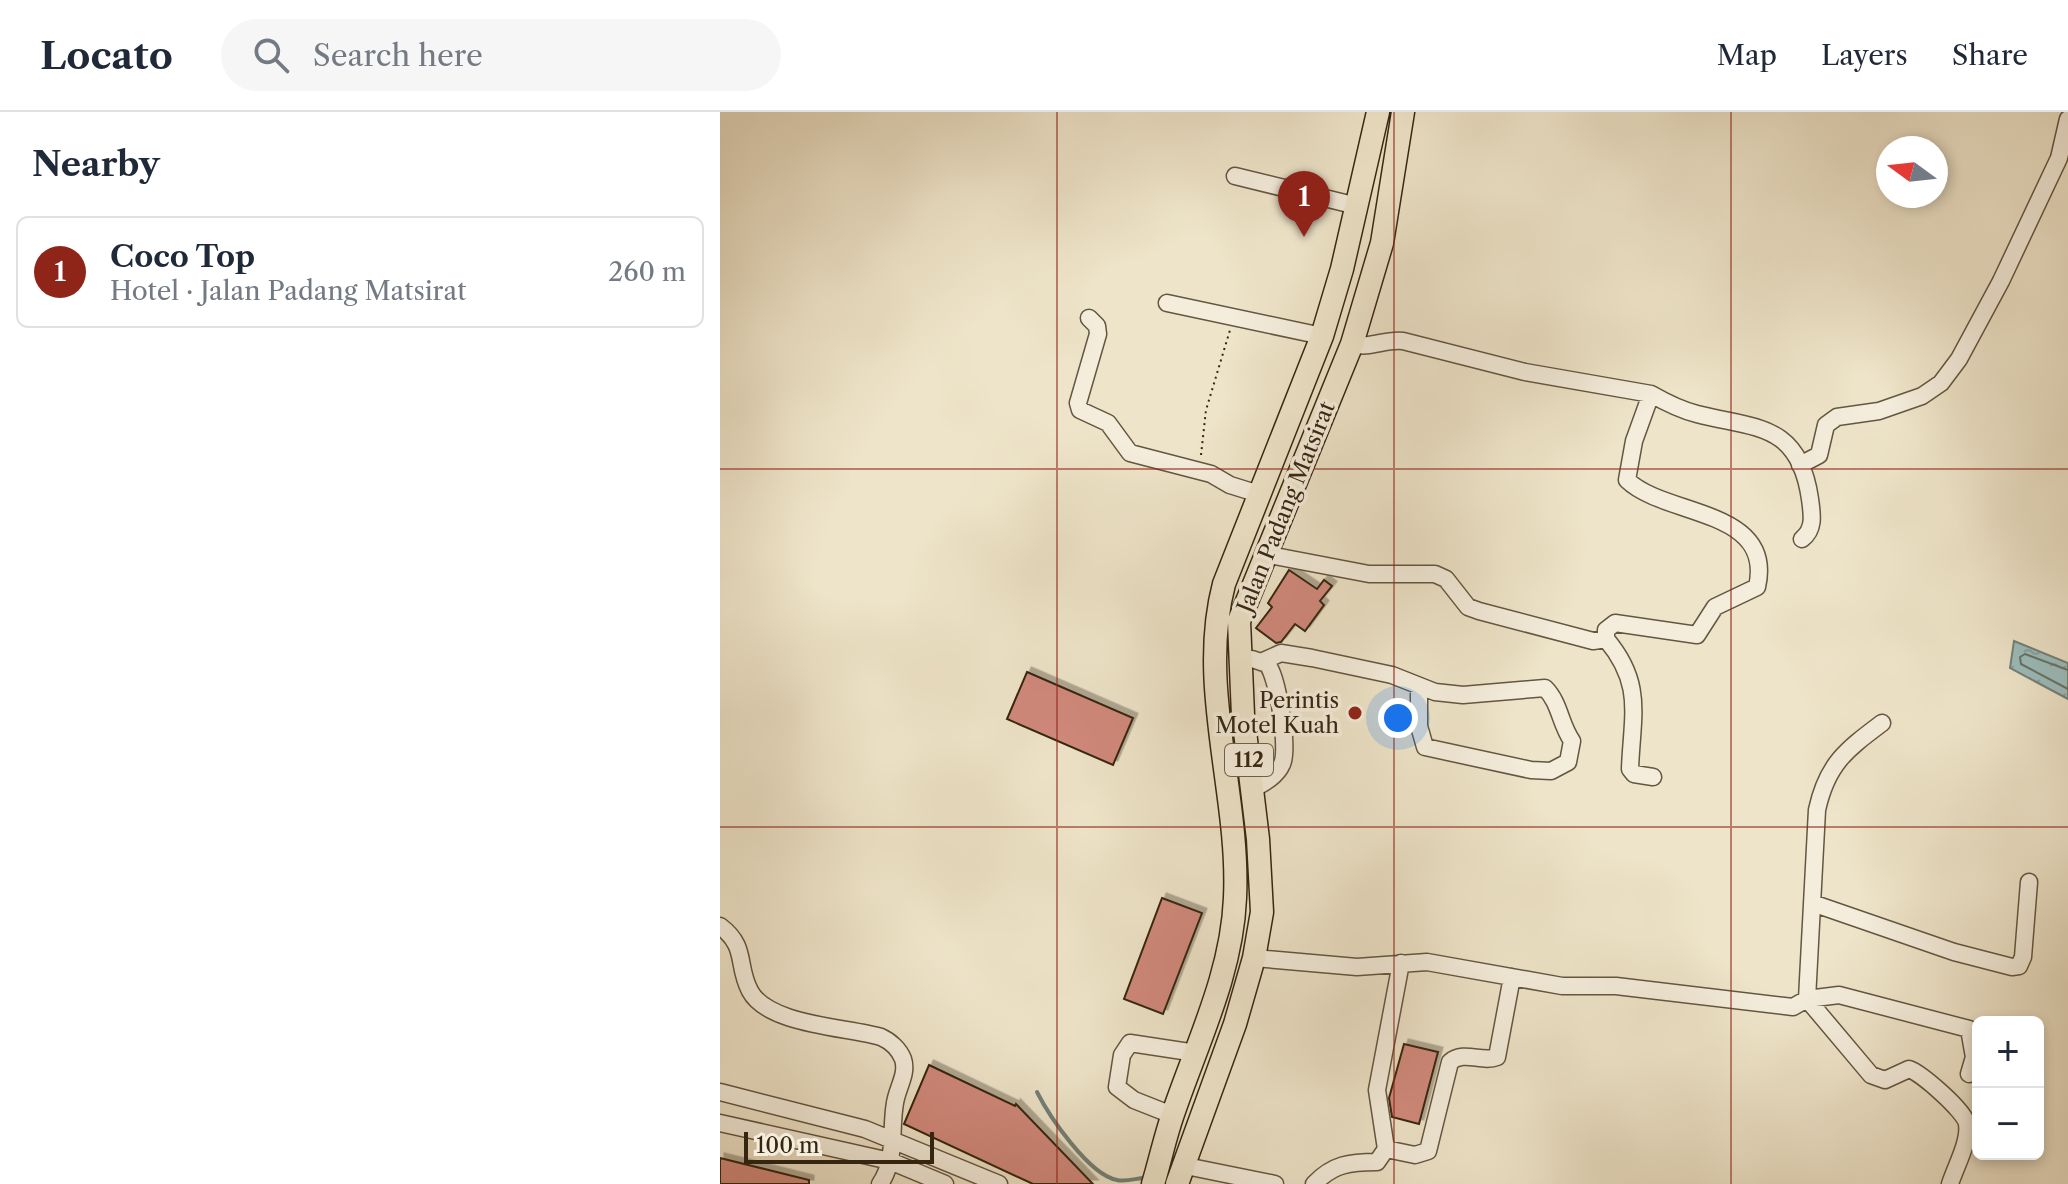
<!DOCTYPE html>
<html lang="en">
<head>
<meta charset="utf-8">
<style>
  :root { --surface:#fff; --page:#f6f6f7; --text:#1f2937; --muted:#747a83; --line:#e0e1e3; --accent:#8f2418 }
  body { margin:0; font-family:"Libre Caslon Text",serif; background:var(--page); color:var(--text) }
  .controls { position:absolute; right:24px; bottom:24px; display:grid; overflow:hidden; border-radius:12px; box-shadow:0 4px 12px #0003 }
  .controls button { width:72px; height:72px; display:grid; place-items:center; padding:0; border:0; border-bottom:2px solid var(--line); background:var(--surface); color:var(--text); font:40px sans-serif }
  .compass { position:absolute; left:1156px; top:24px; width:72px; height:72px; border-radius:50%; background:var(--surface); box-shadow:0 4px 12px #0003; rotate:285deg }
  .scale { position:absolute; left:24px; bottom:20px; width:190px; box-sizing:border-box; padding-left:8px; border:4px solid #362611; border-top:0; font-size:22px; line-height:28px; white-space:nowrap; color:#362611; -webkit-text-stroke:6px #f4eddc; paint-order:stroke }
  .you { position:absolute; left:678px; top:606px; width:28px; height:28px; margin:-20px; border:6px solid #fff; border-radius:50%; background:#1a73e8; box-shadow:0 0 0 12px #1a73e833 }
  .badge { display:grid; place-items:center; width:52px; height:52px; border-radius:50%; background:var(--accent); color:#fff; font-size:26px; font-weight:700 }
  .pin { position:absolute; translate:-50% -66px; filter:drop-shadow(0 2px 4px #0008) }
  .pin::after { content:''; position:absolute; top:42px; width:28px; height:24px; background:inherit; clip-path:polygon(0 0,100% 0,50% 100%) }
  .list { margin:0; padding:0; list-style:none }
  h2 { display:flex; justify-content:space-between; align-items:center; height:104px; margin:0; padding:0 32px; font-size:34px }
  h2 small { font-size:26px; font-weight:400; color:var(--muted) }
  .list li { display:grid; grid-template-columns:52px 1fr auto; gap:24px; align-items:center; box-sizing:border-box; height:112px; margin:0 16px 16px; padding:0 16px; border:2px solid var(--line); border-radius:12px }
  .list b { display:block; font-size:30px; white-space:nowrap }
  .list p { margin:0; font-size:26px; white-space:nowrap; color:var(--muted) }
  .list em { font-size:26px; font-style:normal; color:var(--muted) }
  .icon { flex:none; width:44px; height:44px; fill:none; stroke:currentColor; stroke-width:2; stroke-linecap:round; stroke-linejoin:round }
  .map { position:relative; flex:none; width:1348px; height:1072px; overflow:hidden }
  header { display:flex; align-items:center; gap:48px; box-sizing:border-box; height:112px; padding:0 40px; background:var(--surface); border-bottom:2px solid var(--line) }
  header strong { font-size:38px }
  nav { display:flex; gap:44px; margin-inline-start:auto; font-size:28px }
  .search { width:560px; height:72px; background:var(--page); display:flex; align-items:center; gap:20px; box-sizing:border-box; padding:0 28px; border-radius:44px; color:var(--muted); font-size:30px }
  main { display:flex }
  aside { flex:1; background:var(--surface) }
  .map>svg:first-child { display:block }
  .water { fill:url(#water-ripples); stroke:#738178; stroke-width:2 }
  .lines { fill:none; stroke-linecap:round; stroke-linejoin:round }
  .shore { stroke:#687267; stroke-width:2 }
  .stream { stroke:#738178; stroke-width:4 }
  .building { fill:#d1897c; stroke:#362611; stroke-width:2; filter:url(#shadow) }
  .minor-casing { stroke:#64563f; stroke-width:19 }
  .major-casing { stroke:#362611; stroke-width:25 }
  .path { stroke:#362611; stroke-width:2; stroke-dasharray:2 4; stroke-linecap:butt }
  .minor { stroke:#f4eddc; stroke-width:16 }
  .major { stroke:#eee4c9; stroke-width:22 }
  .grid { fill:none; stroke:#8f2418; stroke-width:2; stroke-opacity:0.55 }
  .poi-dot { fill:#8f2418; stroke:#f4eddc; stroke-width:3 }
  .labels { text-anchor:middle; dominant-baseline:central; stroke-width:7; stroke-linejoin:round; paint-order:stroke }
  .shield { fill:#f4eddc; stroke:#6f624e; stroke-width:2 }
  .shield-label { font-size:20px; font-weight:bold; fill:#362611 }
  .street-label { font-size:22px; fill:#362611; stroke:#f4eddc }
  .poi-label { font-size:22px; fill:#362611; stroke:#f4eddc; text-anchor:end }
</style>
</head>
<body>
<header>
<strong>Locato</strong>
<div class="search"><svg class="icon" aria-label="search" viewBox="0 0 24 24"><circle cx="10" cy="10" r="6"/><path d="M15 15l6 6"/></svg>Search here</div>
<nav><a>Map</a><a>Layers</a><a>Share</a></nav>
</header>
<main>
<aside>
<h2>Nearby<small></small></h2>
<ul class="list">
<li><span class="badge">1</span><div><b>Coco Top</b><p>Hotel · Jalan Padang Matsirat</p></div><em>260 m</em></li>
</ul>
</aside>
<div class="map">
<svg width="1348" height="1072" viewBox="0 0 1348 1072">
  <defs>
    <pattern id="water-ripples" width="26" height="14" patternUnits="userSpaceOnUse" patternTransform="scale(2)"><rect width="26" height="14" fill="#9bbdbd"/><path d="M2 4q2-2 4 0t4 0M15 11q2-2 4 0t4 0" fill="none" stroke="#86a2a1"/></pattern>
    <filter id="shadow"><feDropShadow dx="4.5" dy="-4.5" stdDeviation="0" flood-color="#0004"/></filter>
  </defs>
  <rect width="100%" height="100%" fill="#eee4c9"/>
  <filter id="stains"><feTurbulence type="fractalNoise" baseFrequency=".0025" numOctaves="4"/><feColorMatrix values="0 0 0 0 .2 0 0 0 0 .09 0 0 0 0 .02 0 0 0 .5 -.17"/></filter>
  <radialGradient id="worn" r=".72"><stop offset=".6" stop-color="#630" stop-opacity="0"/><stop offset="1" stop-color="#630" stop-opacity=".3"/></radialGradient>
  <!-- water -->
  <path class="water" d="M 1294,529 L 1348,551 L 1348,587 L 1290,556 Z"/>
  <g class="lines">
    <!-- shore -->
    <path class="shore" d="M 1348,558 L 1305,542 L 1300,545 L 1301,552 L 1348,577"/>
    <!-- stream -->
    <path class="stream" d="M 317,980 C 329,1004 369,1063 397,1068 C 405,1070 414,1067 422,1066"/>
  </g>
  <!-- building -->
  <path class="building" d="M 569,458 L 597,477 L 604,468 L 612,474 L 600,489 L 604,493 L 585,519 L 575,512 L 561,530 L 556,531 L 536,516 L 552,495 L 548,491 Z
    M 307,560 L 413,606 L 393,653 L 287,607 Z
    M 442,786 L 482,801 L 443,902 L 404,887 Z
    M 684,932 L 718,940 L 699,1012 L 672,1005 L 669,986 Z
    M 209,953 L 295,994 L 296,992 L 373,1072 L 313,1072 L 184,1012 Z
    M 0,1046 L 89,1068 L 89,1072 L 0,1072 Z"/>
  <g class="lines">
    <defs>
      <path id="minor" d="M 515,64 L 637,94
        M 447,191 L 602,224
        M 369,206 L 377,214 L 378,222 L 358,291 L 360,298 L 388,311 L 410,341 L 491,362 L 510,373 L 539,382
        M 931,282 C 945,290 961,298 977,302 C 1035,317 1079,310 1090,387 C 1092,402 1095,417 1082,427
        M 1080,353 L 1099,343 L 1106,313 L 1117,305 L 1159,299 L 1202,284 L 1221,271 L 1239,247 L 1281,169 L 1339,46 L 1348,7
        M 544,442 L 649,462 L 715,462 L 726,467 L 748,495 L 759,499 L 873,529 L 886,527 L 886,518 L 895,511 L 977,523 L 995,495 L 1037,475 C 1055,396 945,405 907,368 L 914,329 L 931,282 L 805,260 L 683,229 C 663,227 651,237 632,232
        M 886,527 C 924,572 912,603 910,657 L 914,662 L 933,665
        M 532,547 L 547,552 C 558,565 569,637 562,652 C 557,664 544,671 533,677
        M 541,550 L 561,541 L 592,546 L 672,563 L 715,580 L 743,583 L 825,576 C 840,591 840,612 852,629 L 848,650 L 831,659 L 811,658 L 705,635 L 699,614 L 699,575
        M 1162,611 C 1126,638 1107,652 1097,698 L 1087,887 L 1151,963 L 1165,968 L 1189,957 C 1201,961 1245,999 1247,1012 C 1250,1029 1235,1056 1230,1072
        M 1095,792 L 1234,840 L 1292,855 L 1299,854 L 1303,845 L 1309,770
        M 0,814 C 28,835 16,853 30,879 C 48,913 126,915 161,925 C 170,929 179,937 183,947 C 188,962 177,976 175,991 C 170,1018 177,1047 160,1072
        M 534,846 L 637,855 L 707,850 L 842,874 L 896,874 L 1073,895 L 1087,887 L 1119,883 L 1249,917 L 1254,945 L 1249,962
        M 0,980 L 145,1017 L 279,1072
        M 452,1003 L 414,988 L 397,975 L 402,943 L 410,931 L 476,941
        M 0,1011 L 170,1049 L 225,1072
        M 666,1037 L 695,1043 L 708,1039 L 730,950 C 744,938 762,951 777,945 L 792,865
        M 461,1053 L 555,1072
        M 594,1072 C 613,1052 630,1050 657,1050 L 666,1037 L 657,978 L 681,851"/>
      <path id="major" d="M 433,1072 C 440,1049 445,1025 453,1002 C 477,931 512,862 515,786 C 520,683 477,574 504,472 L 602,224 L 622,157 L 658,0
        M 457,1072 L 515,912 L 534,846 L 542,800 L 538,727 L 523,603 L 519,509 L 632,232 L 662,131 L 683,0"/>
    </defs>
    <!-- minor casing -->
    <use href="#minor" class="minor-casing"/>
    <!-- major casing -->
    <use href="#major" class="major-casing"/>
    <!-- path -->
    <path class="path" d="M 481,343 L 486,298 L 510,218"/>
    <!-- minor -->
    <use href="#minor" class="minor"/>
    <!-- major -->
    <use href="#major" class="major"/>
  </g>
  <!-- grid -->
  <path class="grid" d="M 337,0 L 337,1072M 674,0 L 674,1072M 1011,0 L 1011,1072M 0,357 L 1348,357M 0,715 L 1348,715"/>
  <!-- markers -->
  <circle class="poi-dot" cx="635" cy="601" r="8"/>
  <g class="labels">
    <!-- shield labels -->
    <rect class="shield" x="505" y="632" width="48" height="32" rx="6"/>
    <g class="shield-label">
      <text x="529" y="648">112</text>
    </g>
    <!-- street labels -->
    <g class="street-label">
      <text transform="translate(566 395) rotate(-68)">Jalan Padang Matsirat</text>
    </g>
    <!-- poi labels -->
    <g class="poi-label">
      <text x="619" y="588">Perintis<tspan x="619" dy="25">Motel Kuah</tspan></text>
    </g>
  </g>
  <rect width="100%" height="100%" filter="url(#stains)"/>
  <rect width="100%" height="100%" fill="url(#worn)"/>
</svg>
<div class="controls">
<button>+</button>
<button>−</button>
</div>
<svg class="compass" viewBox="-18 -18 36 36"><path d="M0-13l5 13h-10z" fill="#e53935"/><path d="M0 13l5-13h-10z" fill="#747a83"/></svg>
<div class="scale">100 m</div>
<div class="you"></div>
<div class="pin badge" style="left:584px;top:125px">1</div>
</div>
</main>
</body>
</html>
